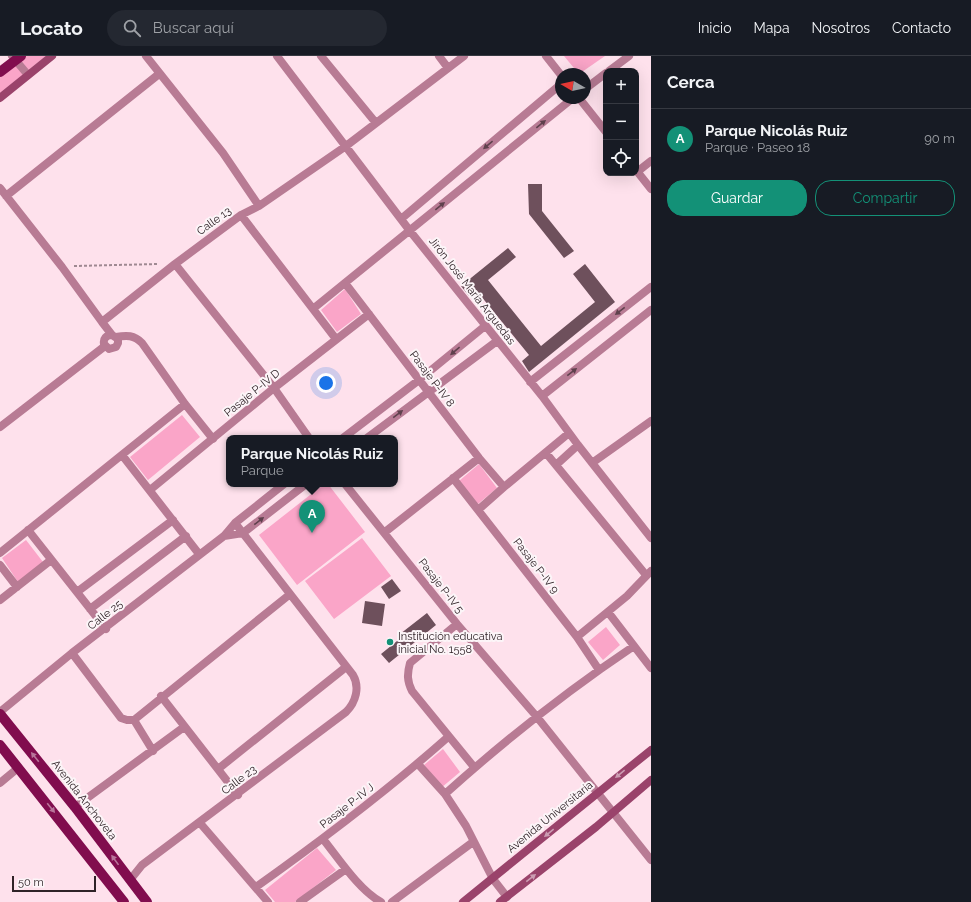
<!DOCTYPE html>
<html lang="es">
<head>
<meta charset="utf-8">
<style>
  :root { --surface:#171b24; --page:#242831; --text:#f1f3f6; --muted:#9ea1a6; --line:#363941; --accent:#139177 }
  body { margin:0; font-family:Raleway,sans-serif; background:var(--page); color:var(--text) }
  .controls { position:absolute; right:12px; top:12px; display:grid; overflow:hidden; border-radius:8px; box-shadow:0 4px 16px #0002 }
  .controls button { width:36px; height:36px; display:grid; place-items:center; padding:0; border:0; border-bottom:1px solid var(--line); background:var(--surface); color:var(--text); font:20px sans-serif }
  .compass { position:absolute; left:555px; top:12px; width:36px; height:36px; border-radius:50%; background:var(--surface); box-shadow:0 4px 16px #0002; rotate:279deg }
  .scale { position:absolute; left:12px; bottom:10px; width:84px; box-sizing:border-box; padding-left:4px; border:2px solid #2f2227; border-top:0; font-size:11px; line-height:14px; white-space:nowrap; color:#2f2227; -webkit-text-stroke:3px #fcf5f8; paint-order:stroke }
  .you { position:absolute; left:326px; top:327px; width:14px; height:14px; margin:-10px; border:3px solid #fff; border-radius:50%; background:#1a73e8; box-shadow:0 0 0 6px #1a73e833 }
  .badge { display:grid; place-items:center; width:26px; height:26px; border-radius:50%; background:var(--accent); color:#fff; font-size:13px; font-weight:700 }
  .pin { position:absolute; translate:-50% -33px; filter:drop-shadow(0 1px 2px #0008) }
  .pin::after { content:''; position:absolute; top:21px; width:14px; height:12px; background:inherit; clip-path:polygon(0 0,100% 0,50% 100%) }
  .popup { position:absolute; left:226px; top:379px; width:172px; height:52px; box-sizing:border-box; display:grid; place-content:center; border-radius:8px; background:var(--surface); filter:drop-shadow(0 1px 3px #0005); font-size:13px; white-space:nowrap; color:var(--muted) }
  .popup b { font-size:15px; color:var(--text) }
  .popup::after { content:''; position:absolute; left:50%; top:100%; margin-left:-8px; border:8px solid transparent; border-top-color:var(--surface) }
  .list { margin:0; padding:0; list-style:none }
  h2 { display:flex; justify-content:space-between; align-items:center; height:52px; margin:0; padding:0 16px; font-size:17px }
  h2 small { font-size:13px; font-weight:400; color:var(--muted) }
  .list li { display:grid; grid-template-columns:26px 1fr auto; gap:12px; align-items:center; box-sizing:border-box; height:60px; padding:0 16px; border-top:1px solid var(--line) }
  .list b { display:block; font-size:15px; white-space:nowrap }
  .list p { margin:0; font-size:13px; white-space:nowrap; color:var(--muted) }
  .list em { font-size:13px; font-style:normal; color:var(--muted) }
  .actions { display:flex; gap:8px; padding:12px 16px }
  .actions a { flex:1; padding:9px 0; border:1px solid var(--accent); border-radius:16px; text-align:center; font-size:14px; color:var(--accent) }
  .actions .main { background:var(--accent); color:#fff }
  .icon { flex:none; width:22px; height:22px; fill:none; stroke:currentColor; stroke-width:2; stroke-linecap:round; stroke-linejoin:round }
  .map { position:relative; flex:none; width:651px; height:846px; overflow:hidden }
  header { display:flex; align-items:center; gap:24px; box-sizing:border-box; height:56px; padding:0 20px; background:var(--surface); border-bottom:1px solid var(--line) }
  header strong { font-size:19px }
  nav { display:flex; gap:22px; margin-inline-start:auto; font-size:14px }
  .search { width:280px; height:36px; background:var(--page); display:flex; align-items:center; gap:10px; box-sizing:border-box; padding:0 14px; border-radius:22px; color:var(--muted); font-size:15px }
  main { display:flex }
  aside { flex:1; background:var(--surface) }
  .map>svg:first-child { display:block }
  .green { fill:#faa5c8 }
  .building { fill:#6e505c }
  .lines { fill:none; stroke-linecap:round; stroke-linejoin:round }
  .path { stroke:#9e8891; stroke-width:2; stroke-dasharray:3 2; stroke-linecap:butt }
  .street { stroke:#b87b94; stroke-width:8 }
  .secondary { stroke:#9a436b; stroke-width:8 }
  .primary { stroke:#810d4e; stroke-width:10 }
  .oneway { fill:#5f414d }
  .oneway2 { fill:#b8759a }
  .oneway3 { fill:#cb9cb2 }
  .poi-dot { fill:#139177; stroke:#fcf5f8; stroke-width:1.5 }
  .labels { text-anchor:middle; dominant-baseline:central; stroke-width:4; stroke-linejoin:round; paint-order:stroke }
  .street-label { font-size:11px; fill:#2f2227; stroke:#fcf5f8 }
  .poi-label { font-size:11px; fill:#2f2227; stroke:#fcf5f8; text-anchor:start }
</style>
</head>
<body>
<header>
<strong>Locato</strong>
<div class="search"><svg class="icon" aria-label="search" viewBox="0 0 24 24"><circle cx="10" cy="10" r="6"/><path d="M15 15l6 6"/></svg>Buscar aquí</div>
<nav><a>Inicio</a><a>Mapa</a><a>Nosotros</a><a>Contacto</a></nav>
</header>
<main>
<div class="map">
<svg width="651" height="846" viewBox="0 0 651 846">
  <rect width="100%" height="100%" fill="#fee1ec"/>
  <!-- green -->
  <path class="green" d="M 24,0 L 46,0 L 27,15 L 18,4 Z
    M 564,0 L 605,0 L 579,18 Z
    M 15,7 L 24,18 L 0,37 L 0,19 Z
    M 345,233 L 361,258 L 337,276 L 321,254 Z
    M 182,359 L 200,381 L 148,424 L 130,401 Z
    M 479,408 L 497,432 L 478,448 L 459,425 Z
    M 324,428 L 328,428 L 365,476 L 297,529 L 259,479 Z
    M 362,482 L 391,520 L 334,563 L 305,525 Z
    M 26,484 L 43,506 L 18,526 L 2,502 Z
    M 606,571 L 620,589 L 603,604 L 588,586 Z
    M 443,693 L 460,716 L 441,732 L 424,709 Z
    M 317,792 L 336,814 L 295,846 L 275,846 L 265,834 Z"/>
  <!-- building -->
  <path class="building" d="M 528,128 L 542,128 L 542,155 L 574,195 L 564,202 L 529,158 Z
    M 508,192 L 516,201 L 488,224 L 541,290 L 595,246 L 573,218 L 585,208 L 615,246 L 529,316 L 522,305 L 529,299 L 476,234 L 469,240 L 461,230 Z
    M 392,523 L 401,535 L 389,543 L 381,531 Z
    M 365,545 L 385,548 L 382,570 L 362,567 Z
    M 427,557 L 436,569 L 389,607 L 381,598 L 402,581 L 400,578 Z"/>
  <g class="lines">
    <!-- path -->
    <path class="path" d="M 74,210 L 159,208"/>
    <!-- street -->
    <path class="street" d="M 12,0 L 28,19
      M 146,0 L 223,97 L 259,150
      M 277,0 L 410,175 L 542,340 L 578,389 L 651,482
      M 321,0 L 376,67
      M 439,0 L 448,12
      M 546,0 L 561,19
      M 609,15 L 629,0
      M 585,33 L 606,17
      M 579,42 L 606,76
      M 636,114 L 651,133
      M 637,116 L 651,105
      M 0,132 L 62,211 L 102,266 L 112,279 L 118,283 L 118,287 L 116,291 L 109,293 L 104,288 C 103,283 106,279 112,279
      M 6,140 L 159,18
      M 241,159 L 336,283
      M 401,163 L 561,28
      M 175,208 L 274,332 L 309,382
      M 345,227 L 479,402 L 504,431
      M 314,252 L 573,42
      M 102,266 L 175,208 L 241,159 L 259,150 L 346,90 L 464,0
      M 116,281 C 127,279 134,279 142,287 L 185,348 L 213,383
      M 530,326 L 651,231
      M 542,340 L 651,254
      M 0,371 L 105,290
      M 343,382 L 419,324 L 485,270
      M 367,382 L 497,285
      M 546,397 L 646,519
      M 122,399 L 199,498
      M 592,407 L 651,365
      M 556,409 L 578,389
      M 453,422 L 577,581 L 599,614
      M 345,428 L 457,568 L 537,661 L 651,804
      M 150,434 L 274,332 L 369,258
      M 478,454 L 504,431 L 569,377
      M 28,474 L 106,573
      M 385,476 L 479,402
      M 224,480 L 243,477 L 306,428
      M 0,497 L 185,348
      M 0,509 L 17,531
      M 77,536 L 173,464
      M 0,544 L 51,504
      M 90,553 L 186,480
      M 608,556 L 651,612
      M 457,568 L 410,607 C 407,618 407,625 412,635 L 474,711
      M 577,581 L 627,540 L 651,515
      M 72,597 L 121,662 L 127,664 L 134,664 L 153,695
      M 161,640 L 238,739
      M 0,656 L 72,597 L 224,480 L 235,467 L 284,428
      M 134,664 L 289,539
      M 418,708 L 445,738 L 466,770 L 493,823 L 507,841
      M 218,713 L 346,611
      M 0,727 L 18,712
      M 445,738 C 504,685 567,635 634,590
      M 75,751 L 184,671
      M 200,767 L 268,846
      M 323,783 C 339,803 359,834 381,846
      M 130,824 L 142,809 L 346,656 C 356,646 360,631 353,619 L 235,467
      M 256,831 C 322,784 387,735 448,681
      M 300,846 L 346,813
      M 392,846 L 473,786"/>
    <!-- secondary -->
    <path class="secondary" d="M 0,42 L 52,0
      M 463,846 L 651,694
      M 500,846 L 596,771 L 651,724"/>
    <!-- primary -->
    <path class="primary" d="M 0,16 L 21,0
      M 0,658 L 75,751 L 147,846
      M 0,689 L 124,846"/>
  </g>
  <!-- one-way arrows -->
  <defs><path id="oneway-solid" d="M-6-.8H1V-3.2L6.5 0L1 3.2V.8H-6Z"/></defs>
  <g class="oneway">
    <use href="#oneway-solid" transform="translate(541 68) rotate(-39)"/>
    <use href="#oneway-solid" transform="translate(488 89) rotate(140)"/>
    <use href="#oneway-solid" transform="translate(440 150) rotate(-39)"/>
    <use href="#oneway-solid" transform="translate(620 255) rotate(142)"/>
    <use href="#oneway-solid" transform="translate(455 295) rotate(140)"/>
    <use href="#oneway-solid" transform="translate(572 316) rotate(-38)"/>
    <use href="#oneway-solid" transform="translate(398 358) rotate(-37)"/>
    <use href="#oneway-solid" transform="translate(259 465) rotate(-38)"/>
  </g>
  <g class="oneway2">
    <use href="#oneway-solid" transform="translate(35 701) rotate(-129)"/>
    <use href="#oneway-solid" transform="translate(51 752) rotate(51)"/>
    <use href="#oneway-solid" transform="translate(115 804) rotate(-126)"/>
  </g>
  <g class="oneway3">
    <use href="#oneway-solid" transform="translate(620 718) rotate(141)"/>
    <use href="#oneway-solid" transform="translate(549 777) rotate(141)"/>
    <use href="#oneway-solid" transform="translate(531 822) rotate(-38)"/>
  </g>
  <!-- markers -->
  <circle class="poi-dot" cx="390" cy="586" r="4"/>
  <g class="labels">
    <!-- street labels -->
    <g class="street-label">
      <text transform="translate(214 165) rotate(-36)">Calle 13</text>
      <text transform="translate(472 235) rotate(52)">Jirón José María Arguedas</text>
      <text transform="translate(432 323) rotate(53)">Pasaje P-IV 8</text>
      <text transform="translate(252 337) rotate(-39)">Pasaje P-IV D</text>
      <text transform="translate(536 510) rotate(52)">Pasaje P-IV 9</text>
      <text transform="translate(441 530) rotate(52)">Pasaje P-IV 5</text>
      <text transform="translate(105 559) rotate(-38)">Calle 25</text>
      <text transform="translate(239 724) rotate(-37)">Calle 23</text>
      <text transform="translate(84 744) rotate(52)">Avenida Anchoveta</text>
      <text transform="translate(347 750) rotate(-38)">Pasaje P-IV J</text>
      <text transform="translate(550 761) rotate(-39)">Avenida Universitaria</text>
    </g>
    <!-- poi labels -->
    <g class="poi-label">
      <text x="398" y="580">Institución educativa<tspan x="398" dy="13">inicial No. 1558</tspan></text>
    </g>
  </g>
</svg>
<div class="controls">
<button>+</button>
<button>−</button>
<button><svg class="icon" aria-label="locate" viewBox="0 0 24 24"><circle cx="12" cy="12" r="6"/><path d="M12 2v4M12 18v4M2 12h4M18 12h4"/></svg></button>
</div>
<svg class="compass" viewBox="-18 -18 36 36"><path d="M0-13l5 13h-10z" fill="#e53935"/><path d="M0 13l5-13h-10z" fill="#9ea1a6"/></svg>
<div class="scale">50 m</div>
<div class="you"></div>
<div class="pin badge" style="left:312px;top:477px">A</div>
<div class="popup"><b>Parque Nicolás Ruiz</b>Parque</div>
</div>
<aside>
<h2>Cerca<small></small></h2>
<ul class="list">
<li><span class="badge">A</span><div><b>Parque Nicolás Ruiz</b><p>Parque · Paseo 18</p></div><em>90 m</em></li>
</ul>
<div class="actions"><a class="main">Guardar</a><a>Compartir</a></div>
</aside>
</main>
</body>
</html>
